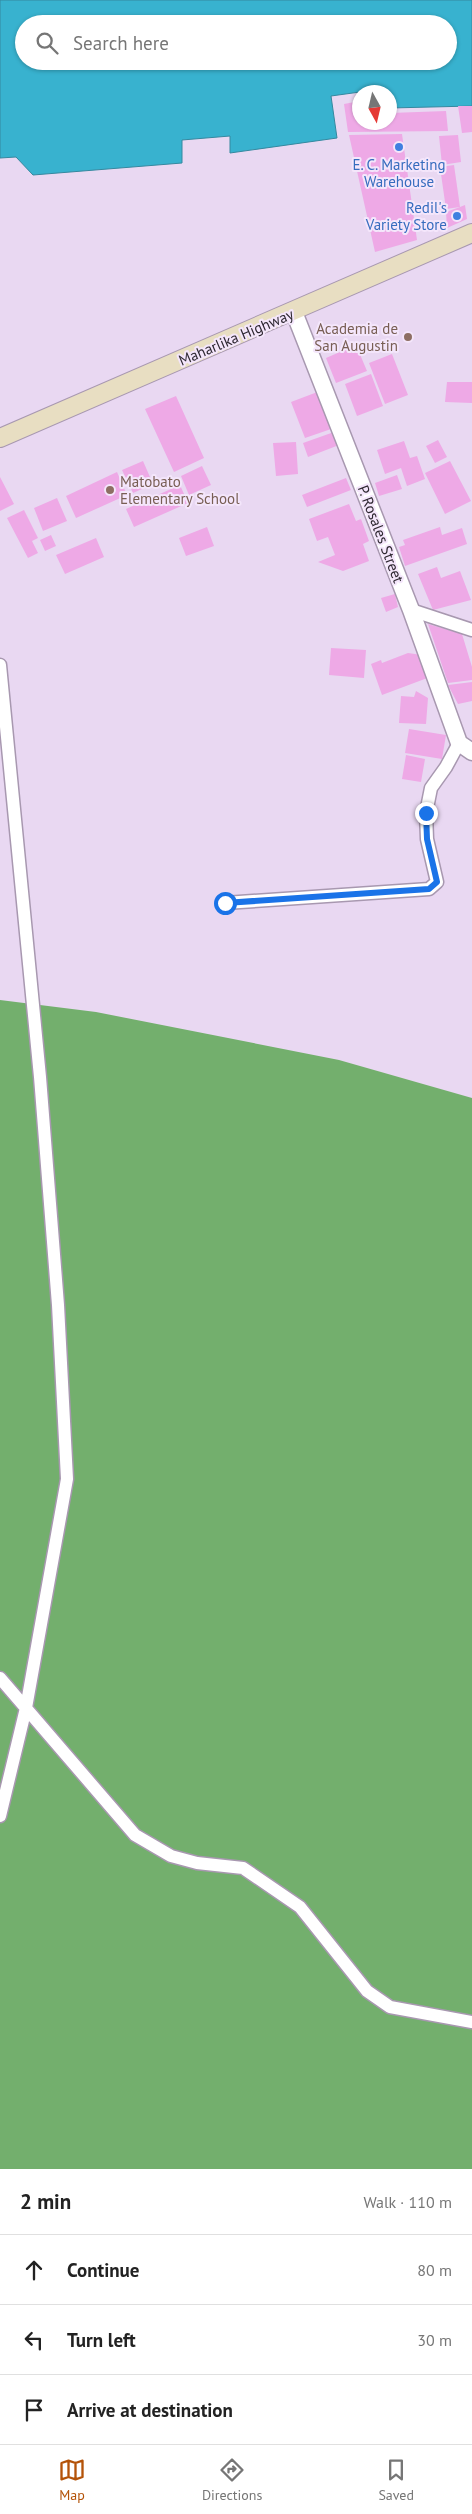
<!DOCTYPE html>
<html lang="en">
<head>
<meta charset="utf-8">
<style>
  :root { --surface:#fff; --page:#f2f2f2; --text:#222; --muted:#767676; --line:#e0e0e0; --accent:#b45309 }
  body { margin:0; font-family:"PT Sans",sans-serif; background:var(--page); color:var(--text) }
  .compass { position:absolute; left:352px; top:85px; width:45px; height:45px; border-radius:50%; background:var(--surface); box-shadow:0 1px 4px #0004; rotate:172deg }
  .stop { position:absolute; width:15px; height:15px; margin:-11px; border:4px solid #1a73e8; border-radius:50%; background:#fff }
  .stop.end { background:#1a73e8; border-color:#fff; box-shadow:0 1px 5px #0008 }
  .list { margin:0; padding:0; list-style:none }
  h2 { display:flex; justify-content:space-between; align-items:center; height:65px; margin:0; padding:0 20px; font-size:21px }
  h2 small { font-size:16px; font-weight:400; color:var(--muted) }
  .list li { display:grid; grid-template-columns:32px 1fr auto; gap:15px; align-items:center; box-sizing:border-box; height:70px; padding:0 20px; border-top:1px solid var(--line) }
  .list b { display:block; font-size:19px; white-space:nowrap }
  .list em { font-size:16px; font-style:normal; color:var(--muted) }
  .icon { flex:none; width:28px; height:28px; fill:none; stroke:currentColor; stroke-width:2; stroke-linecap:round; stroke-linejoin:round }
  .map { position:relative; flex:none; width:472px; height:2169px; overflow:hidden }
  .search { position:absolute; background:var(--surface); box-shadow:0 1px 4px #0004; left:15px; right:15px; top:15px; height:55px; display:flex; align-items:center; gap:12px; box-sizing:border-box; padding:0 18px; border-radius:28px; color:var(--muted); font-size:19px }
  .sheet { height:275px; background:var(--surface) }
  nav { display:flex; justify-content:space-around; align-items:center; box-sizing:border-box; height:70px; border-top:1px solid var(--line); background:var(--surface); font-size:14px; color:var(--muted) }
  nav a { display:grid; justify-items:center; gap:2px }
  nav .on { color:var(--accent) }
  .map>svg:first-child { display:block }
  .forest { fill:#73af6d }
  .water { fill:#38b2cf; stroke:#35889f; fill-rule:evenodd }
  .building { fill:#eea9e6 }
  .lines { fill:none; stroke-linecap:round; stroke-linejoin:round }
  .minor-casing { stroke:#a898b0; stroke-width:15 }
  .tertiary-casing { stroke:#a898b0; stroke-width:19 }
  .secondary-casing { stroke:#a898b0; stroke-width:20 }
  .minor { stroke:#fff; stroke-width:12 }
  .tertiary { stroke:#fff; stroke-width:16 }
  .secondary { stroke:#e8dec2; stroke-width:18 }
  .route { stroke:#1a73e8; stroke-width:6 }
  .shop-dot { fill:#3f7fe0; stroke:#f4e6fb; stroke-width:2 }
  .education-dot { fill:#8d6e63; stroke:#f4e6fb; stroke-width:2 }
  .labels { text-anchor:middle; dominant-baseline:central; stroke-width:4; stroke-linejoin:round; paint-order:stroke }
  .shop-label { font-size:15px; fill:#366cbe; stroke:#f4e6fb }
  .education-label { font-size:15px; fill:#785e54; stroke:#f4e6fb; text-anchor:end }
  .street-label { font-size:15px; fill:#2d2730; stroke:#f4e6fb }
</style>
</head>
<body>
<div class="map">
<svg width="472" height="2169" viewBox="0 0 472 2169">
  <rect width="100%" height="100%" fill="#e9d8f2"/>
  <!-- forest -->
  <path class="forest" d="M 0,1000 L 96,1012 L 339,1060 L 472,1098 L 472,2169 L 0,2169 Z"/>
  <!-- water -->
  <path class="water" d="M 0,0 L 472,0 L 472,106 L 390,108 L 390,92 L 360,92 L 331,96 L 337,138 L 230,153 L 230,136 L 182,140 L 182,163 L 33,175 L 16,157 L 0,158 ZM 24,24 L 448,24 L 448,61 L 24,61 Z"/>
  <!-- building -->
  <path class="building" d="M 360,101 L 360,122 L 390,122 L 390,113 L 446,111 L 448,131 L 348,132 L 344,104 Z
    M 458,106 L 472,106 L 472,132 L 462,133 Z
    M 402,134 L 417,240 L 375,252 L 349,135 Z
    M 458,135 L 461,162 L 442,165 L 439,136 Z
    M 454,165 L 460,207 L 465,205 L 467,219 L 447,228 L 446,212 L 460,207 L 446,209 L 440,167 Z
    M 356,345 L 367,371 L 336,383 L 326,358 Z
    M 392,354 L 408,395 L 385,404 L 369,363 Z
    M 371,374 L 383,406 L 357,416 L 345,384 Z
    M 447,382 L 472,382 L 472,403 L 445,402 Z
    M 320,391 L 334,428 L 305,438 L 291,402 Z
    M 176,396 L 204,458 L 174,472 L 145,409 Z
    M 334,432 L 339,445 L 308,457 L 303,443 Z
    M 438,440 L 447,457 L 435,463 L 426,446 Z
    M 404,441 L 410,458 L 417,456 L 425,479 L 407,486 L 401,468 L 385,474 L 377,450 Z
    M 296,442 L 298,474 L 276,476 L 273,443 Z
    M 143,461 L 153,484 L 133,493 L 122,470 Z
    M 450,461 L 471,501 L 445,514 L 425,473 Z
    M 202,466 L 211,485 L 189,495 L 181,476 Z
    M 117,472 L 127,495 L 76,518 L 66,496 Z
    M 397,475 L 402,489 L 379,496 L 375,483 Z
    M 0,477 L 14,504 L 0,511 Z
    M 346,478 L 351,490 L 307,507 L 302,495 Z
    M 180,485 L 188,503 L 134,527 L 126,509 Z
    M 57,498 L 67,521 L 43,531 L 34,508 Z
    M 349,504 L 356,521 L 361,519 L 369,541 L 363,544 L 369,561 L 343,571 L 318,562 L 335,555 L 328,537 L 317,541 L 309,519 Z
    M 24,510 L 38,538 L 32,541 L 38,553 L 28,558 L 7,518 Z
    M 207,527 L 214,546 L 186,556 L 179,538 Z
    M 440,527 L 442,535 L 462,528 L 467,544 L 405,566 L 399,547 L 405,545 L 403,540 Z
    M 51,535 L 56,546 L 45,551 L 40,540 Z
    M 96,538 L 104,557 L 65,574 L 56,555 Z
    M 437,567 L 441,578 L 460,571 L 471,600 L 433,610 L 418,574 Z
    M 395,594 L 398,607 L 386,612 L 381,598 Z
    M 428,624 L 462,634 L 472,667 L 472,680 L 448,683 Z
    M 331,648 L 366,650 L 364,678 L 329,675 Z
    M 408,653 L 422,655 L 430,677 L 382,695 L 371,664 L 381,660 L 382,663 Z
    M 472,682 L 472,701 L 458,704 L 448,685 Z
    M 416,691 L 428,698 L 426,724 L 399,723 L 401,696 L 414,697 Z
    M 409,729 L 446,735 L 442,759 L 405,753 Z
    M 406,755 L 425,759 L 421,782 L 402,779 Z"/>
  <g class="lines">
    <defs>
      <path id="minor" d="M 411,610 L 472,630
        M 0,665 L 40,1077 L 58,1305 L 67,1479 L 26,1708 L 0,1816
        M 225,903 L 429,889 L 437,882 L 427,839 L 426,813 L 431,788 L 446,767 L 459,743
        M 0,1678 L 135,1835 L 171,1856 L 197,1863 L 243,1868 L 300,1907 L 367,1991 L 390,2007 L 472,2022"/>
      <path id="tertiary" d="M 294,312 L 411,610 L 459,743 L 472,752"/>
      <path id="secondary" d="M 0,438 L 472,233"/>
    </defs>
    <!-- minor casing -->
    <use href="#minor" class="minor-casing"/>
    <!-- tertiary casing -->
    <use href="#tertiary" class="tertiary-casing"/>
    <!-- secondary casing -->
    <use href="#secondary" class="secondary-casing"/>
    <!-- minor -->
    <use href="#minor" class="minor"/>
    <!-- tertiary -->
    <use href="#tertiary" class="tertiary"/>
    <!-- secondary -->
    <use href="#secondary" class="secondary"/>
  </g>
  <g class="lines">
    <!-- route -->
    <path class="route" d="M 225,903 L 429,889 L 437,882 L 427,839 L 426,813"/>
  </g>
  <!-- markers -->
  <g class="shop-dot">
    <circle cx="399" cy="147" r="5"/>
    <circle cx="457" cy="216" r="5"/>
  </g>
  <g class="education-dot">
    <circle cx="408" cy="337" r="5"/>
    <circle cx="110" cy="490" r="5"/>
  </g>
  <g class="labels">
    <!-- shop labels -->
    <g class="shop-label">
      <text x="399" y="164">E. C. Marketing<tspan x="399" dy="17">Warehouse</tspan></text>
      <text x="447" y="207" text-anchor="end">Redil's<tspan x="447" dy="17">Variety Store</tspan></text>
    </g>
    <!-- education labels -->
    <g class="education-label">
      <text x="398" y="328">Academia de<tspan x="398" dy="17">San Augustin</tspan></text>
      <text x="120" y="481" text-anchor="start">Matobato<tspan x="120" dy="17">Elementary School</tspan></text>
    </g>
    <!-- street labels -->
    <g class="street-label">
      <text transform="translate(236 337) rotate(-23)">Maharlika Highway</text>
      <text transform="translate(381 534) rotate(69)">P. Rosales Street</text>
    </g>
  </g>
</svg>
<svg class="compass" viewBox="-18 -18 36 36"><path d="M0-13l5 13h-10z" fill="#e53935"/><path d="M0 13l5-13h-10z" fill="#767676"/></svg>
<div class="stop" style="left:225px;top:903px"></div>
<div class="stop end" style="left:426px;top:813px"></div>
<div class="search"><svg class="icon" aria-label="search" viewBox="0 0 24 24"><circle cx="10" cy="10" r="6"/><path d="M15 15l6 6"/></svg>Search here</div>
</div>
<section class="sheet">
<h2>2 min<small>Walk · 110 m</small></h2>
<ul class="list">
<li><svg class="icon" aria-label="ahead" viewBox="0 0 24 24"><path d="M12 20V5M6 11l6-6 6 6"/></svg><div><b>Continue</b></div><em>80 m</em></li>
<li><svg class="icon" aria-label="left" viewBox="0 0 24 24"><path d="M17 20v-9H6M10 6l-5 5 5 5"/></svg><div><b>Turn left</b></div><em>30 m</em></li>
<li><svg class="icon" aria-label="arrive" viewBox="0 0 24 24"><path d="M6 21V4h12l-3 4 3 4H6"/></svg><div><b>Arrive at destination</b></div></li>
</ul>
</section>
<nav>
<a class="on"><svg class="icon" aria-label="map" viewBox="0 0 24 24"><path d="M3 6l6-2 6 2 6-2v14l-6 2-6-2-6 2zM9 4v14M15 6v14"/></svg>Map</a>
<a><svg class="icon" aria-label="directions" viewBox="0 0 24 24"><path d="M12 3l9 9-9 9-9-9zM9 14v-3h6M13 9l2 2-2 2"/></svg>Directions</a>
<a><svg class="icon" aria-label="saved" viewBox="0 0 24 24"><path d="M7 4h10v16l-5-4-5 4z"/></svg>Saved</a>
</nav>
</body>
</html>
